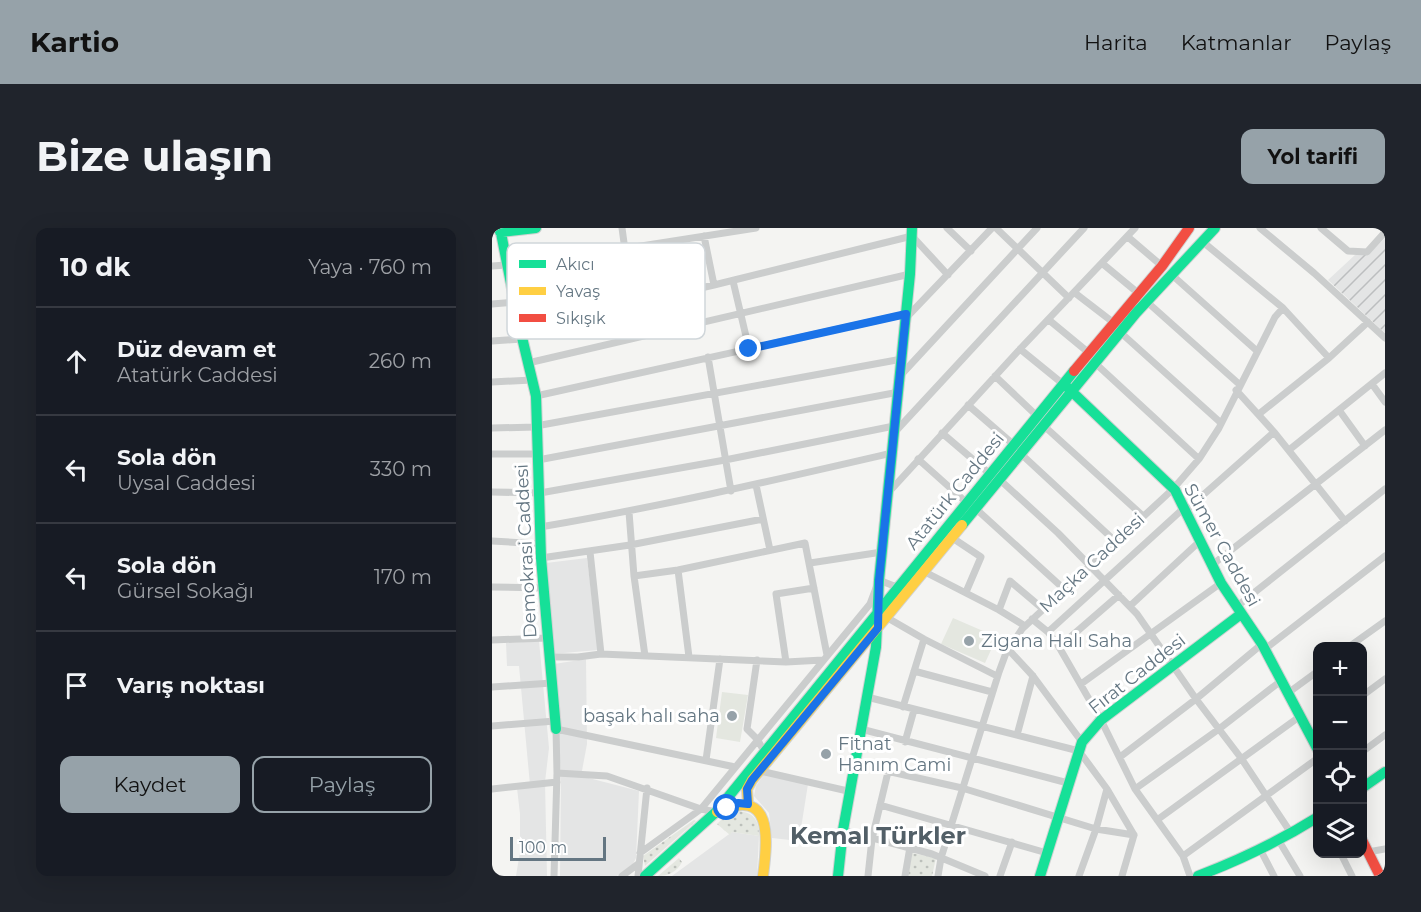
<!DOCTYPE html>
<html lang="tr">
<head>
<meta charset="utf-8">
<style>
  :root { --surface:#171b24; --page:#20242c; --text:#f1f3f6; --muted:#9ea1a6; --line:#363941; --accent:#96a2a9 }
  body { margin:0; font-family:Montserrat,sans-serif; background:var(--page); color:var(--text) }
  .controls { position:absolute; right:18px; bottom:18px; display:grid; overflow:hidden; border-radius:12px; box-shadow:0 6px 24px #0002 }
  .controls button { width:54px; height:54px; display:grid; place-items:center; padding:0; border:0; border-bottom:2px solid var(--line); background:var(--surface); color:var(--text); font:30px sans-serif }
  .scale { position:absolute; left:18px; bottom:15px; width:96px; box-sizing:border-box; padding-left:6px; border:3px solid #647682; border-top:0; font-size:16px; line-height:21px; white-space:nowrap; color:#647682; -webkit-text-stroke:4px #fff; paint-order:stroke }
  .stop { position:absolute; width:18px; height:18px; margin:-14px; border:4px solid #1a73e8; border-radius:50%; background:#fff }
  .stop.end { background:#1a73e8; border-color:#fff; box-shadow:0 2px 6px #0008 }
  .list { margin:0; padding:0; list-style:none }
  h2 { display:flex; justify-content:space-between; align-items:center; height:78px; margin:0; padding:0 24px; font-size:26px }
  h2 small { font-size:20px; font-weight:400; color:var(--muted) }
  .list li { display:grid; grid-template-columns:39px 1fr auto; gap:18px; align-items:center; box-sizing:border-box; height:108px; padding:0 24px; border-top:2px solid var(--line) }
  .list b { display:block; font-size:22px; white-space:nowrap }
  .list p { margin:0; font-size:20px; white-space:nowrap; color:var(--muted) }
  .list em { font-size:20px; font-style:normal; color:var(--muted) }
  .actions { display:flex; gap:12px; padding:18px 24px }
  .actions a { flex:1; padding:14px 0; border:2px solid var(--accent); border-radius:12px; text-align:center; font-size:21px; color:var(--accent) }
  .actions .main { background:var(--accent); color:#111 }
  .icon { flex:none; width:33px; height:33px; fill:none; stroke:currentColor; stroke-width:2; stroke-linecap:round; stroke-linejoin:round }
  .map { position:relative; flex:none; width:893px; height:648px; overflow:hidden; border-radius:12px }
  header { display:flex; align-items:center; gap:36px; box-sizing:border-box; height:84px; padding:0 30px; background:var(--accent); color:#111 }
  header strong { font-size:28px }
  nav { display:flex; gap:33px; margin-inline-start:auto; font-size:21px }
  .intro { display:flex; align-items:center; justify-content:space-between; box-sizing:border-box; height:144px; padding:0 36px }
  h1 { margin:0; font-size:42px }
  .button { padding:15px 27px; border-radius:12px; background:var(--accent); color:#111; font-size:21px; font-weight:700 }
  main { display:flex; gap:36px; padding:0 36px }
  aside { flex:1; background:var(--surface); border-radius:12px; box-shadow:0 6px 24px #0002 }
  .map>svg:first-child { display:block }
  .built { fill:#e4e5e5 }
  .industrial { fill:url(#industrial-furrows) }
  .grass { fill:url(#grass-dots) }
  .garden { fill:#e4e7e0 }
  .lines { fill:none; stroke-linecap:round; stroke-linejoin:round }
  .fast-casing { stroke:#d0d2d2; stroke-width:12 }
  .slow-casing { stroke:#d0d2d2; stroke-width:12 }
  .jam-casing { stroke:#d0d2d2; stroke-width:12 }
  .street { stroke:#cbcdcd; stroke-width:7 }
  .fast { stroke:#16e098; stroke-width:10 }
  .slow { stroke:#ffcf43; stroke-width:10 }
  .jam { stroke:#f24e42; stroke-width:10 }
  .route { stroke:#1a73e8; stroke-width:8 }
  .poi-dot { fill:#96a2a9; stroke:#fff; stroke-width:2 }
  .labels { text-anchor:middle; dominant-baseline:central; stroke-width:6; stroke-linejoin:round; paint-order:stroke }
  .street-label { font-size:18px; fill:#647682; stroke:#fff }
  .poi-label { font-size:18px; fill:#647682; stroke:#fff; text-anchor:start }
  .district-label { font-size:24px; font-weight:bold; fill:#525f67; stroke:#fff }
  .key { fill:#fff; stroke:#d0d6da; stroke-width:1.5 }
  .key-label { font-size:16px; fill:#647682 }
</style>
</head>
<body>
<header>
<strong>Kartio</strong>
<nav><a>Harita</a><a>Katmanlar</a><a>Paylaş</a></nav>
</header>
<div class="intro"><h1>Bize ulaşın</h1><a class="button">Yol tarifi</a></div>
<main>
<aside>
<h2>10 dk<small>Yaya · 760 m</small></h2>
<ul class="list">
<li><svg class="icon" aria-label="ahead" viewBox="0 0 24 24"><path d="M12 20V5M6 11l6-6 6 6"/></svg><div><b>Düz devam et</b><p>Atatürk Caddesi</p></div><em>260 m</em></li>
<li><svg class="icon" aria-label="left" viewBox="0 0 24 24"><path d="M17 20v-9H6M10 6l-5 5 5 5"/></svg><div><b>Sola dön</b><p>Uysal Caddesi</p></div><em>330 m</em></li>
<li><svg class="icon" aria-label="left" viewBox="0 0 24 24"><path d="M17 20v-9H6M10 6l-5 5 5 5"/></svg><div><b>Sola dön</b><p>Gürsel Sokağı</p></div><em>170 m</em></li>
<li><svg class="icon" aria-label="arrive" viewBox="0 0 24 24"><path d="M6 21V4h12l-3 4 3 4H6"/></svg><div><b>Varış noktası</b></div></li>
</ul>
<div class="actions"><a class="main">Kaydet</a><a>Paylaş</a></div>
</aside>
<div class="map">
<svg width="893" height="648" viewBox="0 0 893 648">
  <defs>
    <pattern id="industrial-furrows" width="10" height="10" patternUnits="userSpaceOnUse" patternTransform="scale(1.5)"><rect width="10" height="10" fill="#e4e5e5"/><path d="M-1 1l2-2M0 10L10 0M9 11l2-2" fill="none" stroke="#bcbebf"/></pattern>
    <pattern id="grass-dots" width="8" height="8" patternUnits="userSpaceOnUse" patternTransform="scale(1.5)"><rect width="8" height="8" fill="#e4e7e0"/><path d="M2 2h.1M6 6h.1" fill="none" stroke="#bcc0bb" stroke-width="1.8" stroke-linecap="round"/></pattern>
  </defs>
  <rect width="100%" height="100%" fill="#f4f4f2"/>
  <!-- built -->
  <path class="built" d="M 95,330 L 106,422 L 60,426 L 54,335 Z
    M 47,413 L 57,520 L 53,554 L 55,648 L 24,648 L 28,624 L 28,586 L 25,560 L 38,557 L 27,438 L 15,438 L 14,415 Z
    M 94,431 L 95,516 L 89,548 L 147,563 L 144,630 L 141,636 L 125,648 L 68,648 L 69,549 L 62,436 Z
    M 273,545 L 316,556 L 307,613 L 280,610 L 277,585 L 262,568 L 264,558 Z
    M 240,604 L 267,608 L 265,648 L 180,648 Z"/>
  <!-- industrial -->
  <path class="industrial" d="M 893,10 L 893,105 L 836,52 L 864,26 L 875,27 Z"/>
  <!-- grass -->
  <path class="grass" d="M 245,583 C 261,584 267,591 267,608 L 240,604 L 238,607 L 225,596 L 232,589 Z
    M 202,592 L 204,593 L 153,638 L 151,628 Z
    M 420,625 L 444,630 L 440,648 L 416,648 Z
    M 187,630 L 190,634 C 185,644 176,648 166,648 Z"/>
  <!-- garden -->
  <path class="garden" d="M 461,390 L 505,409 L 493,435 L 449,416 Z
    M 230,464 L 256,467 L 248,514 L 224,510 Z"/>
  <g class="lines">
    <defs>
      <path id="fast" d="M 8,0 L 28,101 L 44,168 L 49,330 L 64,501
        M 8,4 L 44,0
        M 574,158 L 683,262 L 729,355 L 770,416 L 826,522
        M 470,297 L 644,85 L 723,0
        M 870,560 L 893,544
        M 153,648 L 224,584 L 582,143
        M 346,648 L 351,602 L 384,419 L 387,352 L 418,46 L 420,0
        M 548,648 L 590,514 L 609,492 L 749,386
        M 706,648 C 750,631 786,614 826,589"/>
      <path id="slow" d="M 256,576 L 255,561 L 260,552 L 470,297
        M 225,584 C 281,558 276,610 271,648"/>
      <path id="jam" d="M 582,143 L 670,38 L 697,0
        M 870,612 L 888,648"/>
    </defs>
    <!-- fast casing -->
    <use href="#fast" class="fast-casing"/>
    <!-- slow casing -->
    <use href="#slow" class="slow-casing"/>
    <!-- jam casing -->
    <use href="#jam" class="jam-casing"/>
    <!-- street -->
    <path class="street" d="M 130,0 L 133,22
      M 455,0 L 479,23
      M 504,0 L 577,70
      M 768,0 L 822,45 L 893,110
      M 829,0 L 856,23 L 875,24 L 893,4
      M 212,8 L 222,57
      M 636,9 L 670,38
      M 711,14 L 791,80 L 837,130
      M 611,36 L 646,65
      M 0,38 L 14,37
      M 15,39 L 264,0
      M 680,47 L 765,123
      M 241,53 L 257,121
      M 583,65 L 622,95
      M 654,73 L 747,156
      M 0,76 L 23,74
      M 413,91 L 500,0
      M 557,92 L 597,125
      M 28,101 L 222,57 L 420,8 L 456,47
      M 628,104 L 729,195
      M 0,113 L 30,111
      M 528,121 L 571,156
      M 216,129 L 239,263
      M 36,135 L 418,46
      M 603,135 L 707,231
      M 408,148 L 545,0
      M 503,148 L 545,188
      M 0,154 L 40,152
      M 880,156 L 893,174
      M 744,162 L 782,204 L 853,293
      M 44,168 L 414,86
      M 476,177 L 522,217
      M 847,182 L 873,218
      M 767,186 L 837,130 L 876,94
      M 551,197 L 651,288
      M 44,198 L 410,131
      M 0,200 L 44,199
      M 402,205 L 592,0
      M 450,205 L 498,246
      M 797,222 L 893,145
      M 528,225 L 623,313
      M 0,226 L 45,226
      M 426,231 L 475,275
      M 46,232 L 407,164
      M 507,251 L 566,305 L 645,386 L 704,471 L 749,530 L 799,605
      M 264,257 L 278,322
      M 0,264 L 48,265
      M 397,264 L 528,121 L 643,0
      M 48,265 L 233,232 L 402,198
      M 483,280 L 572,361
      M 693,283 L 782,204
      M 137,284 L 142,348 L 153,428
      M 48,299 C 167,279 283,252 400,225
      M 459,309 L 489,329 L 474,364
      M 0,313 L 49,316
      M 98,324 L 109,426
      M 49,330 L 138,317 L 271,291
      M 318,335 L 390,324
      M 720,337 L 893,202
      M 186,342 L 197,429
      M 431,343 L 507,382 L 533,398
      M 142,348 L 186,342 L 313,315 L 335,427
      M 0,359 L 53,360
      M 638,378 L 708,313
      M 744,379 L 893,261
      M 507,382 L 518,353 L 551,381
      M 394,389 L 432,411 L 505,448
      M 540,391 L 556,404 L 567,419 L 609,492 L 643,561 L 691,628 L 698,648
      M 556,404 L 692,280
      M 0,412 L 55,410
      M 858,418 L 893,393
      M 567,419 L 627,367
      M 516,421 L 541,448 L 590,514
      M 773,421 L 893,328
      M 57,429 L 86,429 L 109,426 L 294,434 L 331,432
      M 265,432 L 255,501 L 265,511 L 272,523
      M 294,434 L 284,366 L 322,360
      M 422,443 L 500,464
      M 589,456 L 729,355
      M 0,459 L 60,455
      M 796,465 L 826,443
      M 870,468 L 893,451
      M 375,469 L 587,523 L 615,561 L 604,601 L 587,648
      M 411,479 L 432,411
      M 0,498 L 63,493
      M 369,501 L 576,555
      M 525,507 L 541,448
      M 413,514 L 422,482
      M 870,524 L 893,507
      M 628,529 L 704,471 L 770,416
      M 214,532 L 228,431
      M 364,536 L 470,560 L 604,601 L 642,607
      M 268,543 L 360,564
      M 65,545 L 115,548 L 209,581 L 224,584
      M 0,561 L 65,554
      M 615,561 L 642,607
      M 643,561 L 727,501 L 790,452
      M 388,577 L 555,625
      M 665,592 L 807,489
      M 351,602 L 440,626 L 493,648
      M 787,613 L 808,648
      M 769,623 L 782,648
      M 876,624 L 893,621
      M 148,625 L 209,581 L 378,376 L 387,352 L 402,358 L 409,357
      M 849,626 L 860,648
      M 691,628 L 826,530
      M 62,648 L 65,545 L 64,501 L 243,539
      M 130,648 L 146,636
      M 146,648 L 155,560
      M 376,648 L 380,611 L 396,544
      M 413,648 L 418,619
      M 446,648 L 449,630 L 507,444 L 514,425 L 530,401 L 681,261 L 707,231 L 727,200 L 783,89 L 791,80
      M 508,648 L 520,614
      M 630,648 L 642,607"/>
    <!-- fast -->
    <use href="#fast" class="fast"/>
    <!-- slow -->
    <use href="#slow" class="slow"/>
    <!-- jam -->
    <use href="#jam" class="jam"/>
  </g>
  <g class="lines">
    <!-- route -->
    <path class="route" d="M 235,580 L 246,575 L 256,576 L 255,561 L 260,552 L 386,400 L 387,352 L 414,86 L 257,121"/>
  </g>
  <!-- markers -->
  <g class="poi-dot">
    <circle cx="477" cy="413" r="6"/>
    <circle cx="240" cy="488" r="6"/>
    <circle cx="334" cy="526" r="6"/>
  </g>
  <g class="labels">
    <!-- street labels -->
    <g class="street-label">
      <text transform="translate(463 263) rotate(-51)">Atatürk Caddesi</text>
      <text transform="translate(730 317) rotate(61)">Sümer Caddesi</text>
      <text transform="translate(34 323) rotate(-93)">Demokrasi Caddesi</text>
      <text transform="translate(600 335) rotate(-43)">Maçka Caddesi</text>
      <text transform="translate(645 446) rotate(-38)">Fırat Caddesi</text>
    </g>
    <!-- poi labels -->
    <g class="poi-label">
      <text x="489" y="413">Zigana Halı Saha</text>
      <text x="228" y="488" text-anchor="end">başak halı saha</text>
      <text x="346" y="516">Fitnat<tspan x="346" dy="21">Hanım Cami</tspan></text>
    </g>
    <!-- district labels -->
    <g class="district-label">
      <text x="386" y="607">Kemal Türkler</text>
    </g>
  </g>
  <!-- legend -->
  <rect x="15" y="15" width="198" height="96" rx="9" class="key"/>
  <rect x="27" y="32" width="27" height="8" fill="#16e098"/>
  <rect x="27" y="59" width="27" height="8" fill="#ffcf43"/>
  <rect x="27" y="86" width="27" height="8" fill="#f24e42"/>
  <g class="key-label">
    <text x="64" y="42">Akıcı</text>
    <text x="64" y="69">Yavaş</text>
    <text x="64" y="96">Sıkışık</text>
  </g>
</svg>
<div class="controls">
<button>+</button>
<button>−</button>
<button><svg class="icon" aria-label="locate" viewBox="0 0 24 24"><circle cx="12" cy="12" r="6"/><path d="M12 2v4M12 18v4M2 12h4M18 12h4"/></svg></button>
<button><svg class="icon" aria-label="layers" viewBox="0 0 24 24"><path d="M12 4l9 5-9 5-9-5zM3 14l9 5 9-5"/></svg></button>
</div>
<div class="scale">100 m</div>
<div class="stop" style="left:235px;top:580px"></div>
<div class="stop end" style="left:257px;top:121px"></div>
</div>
</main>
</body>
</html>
